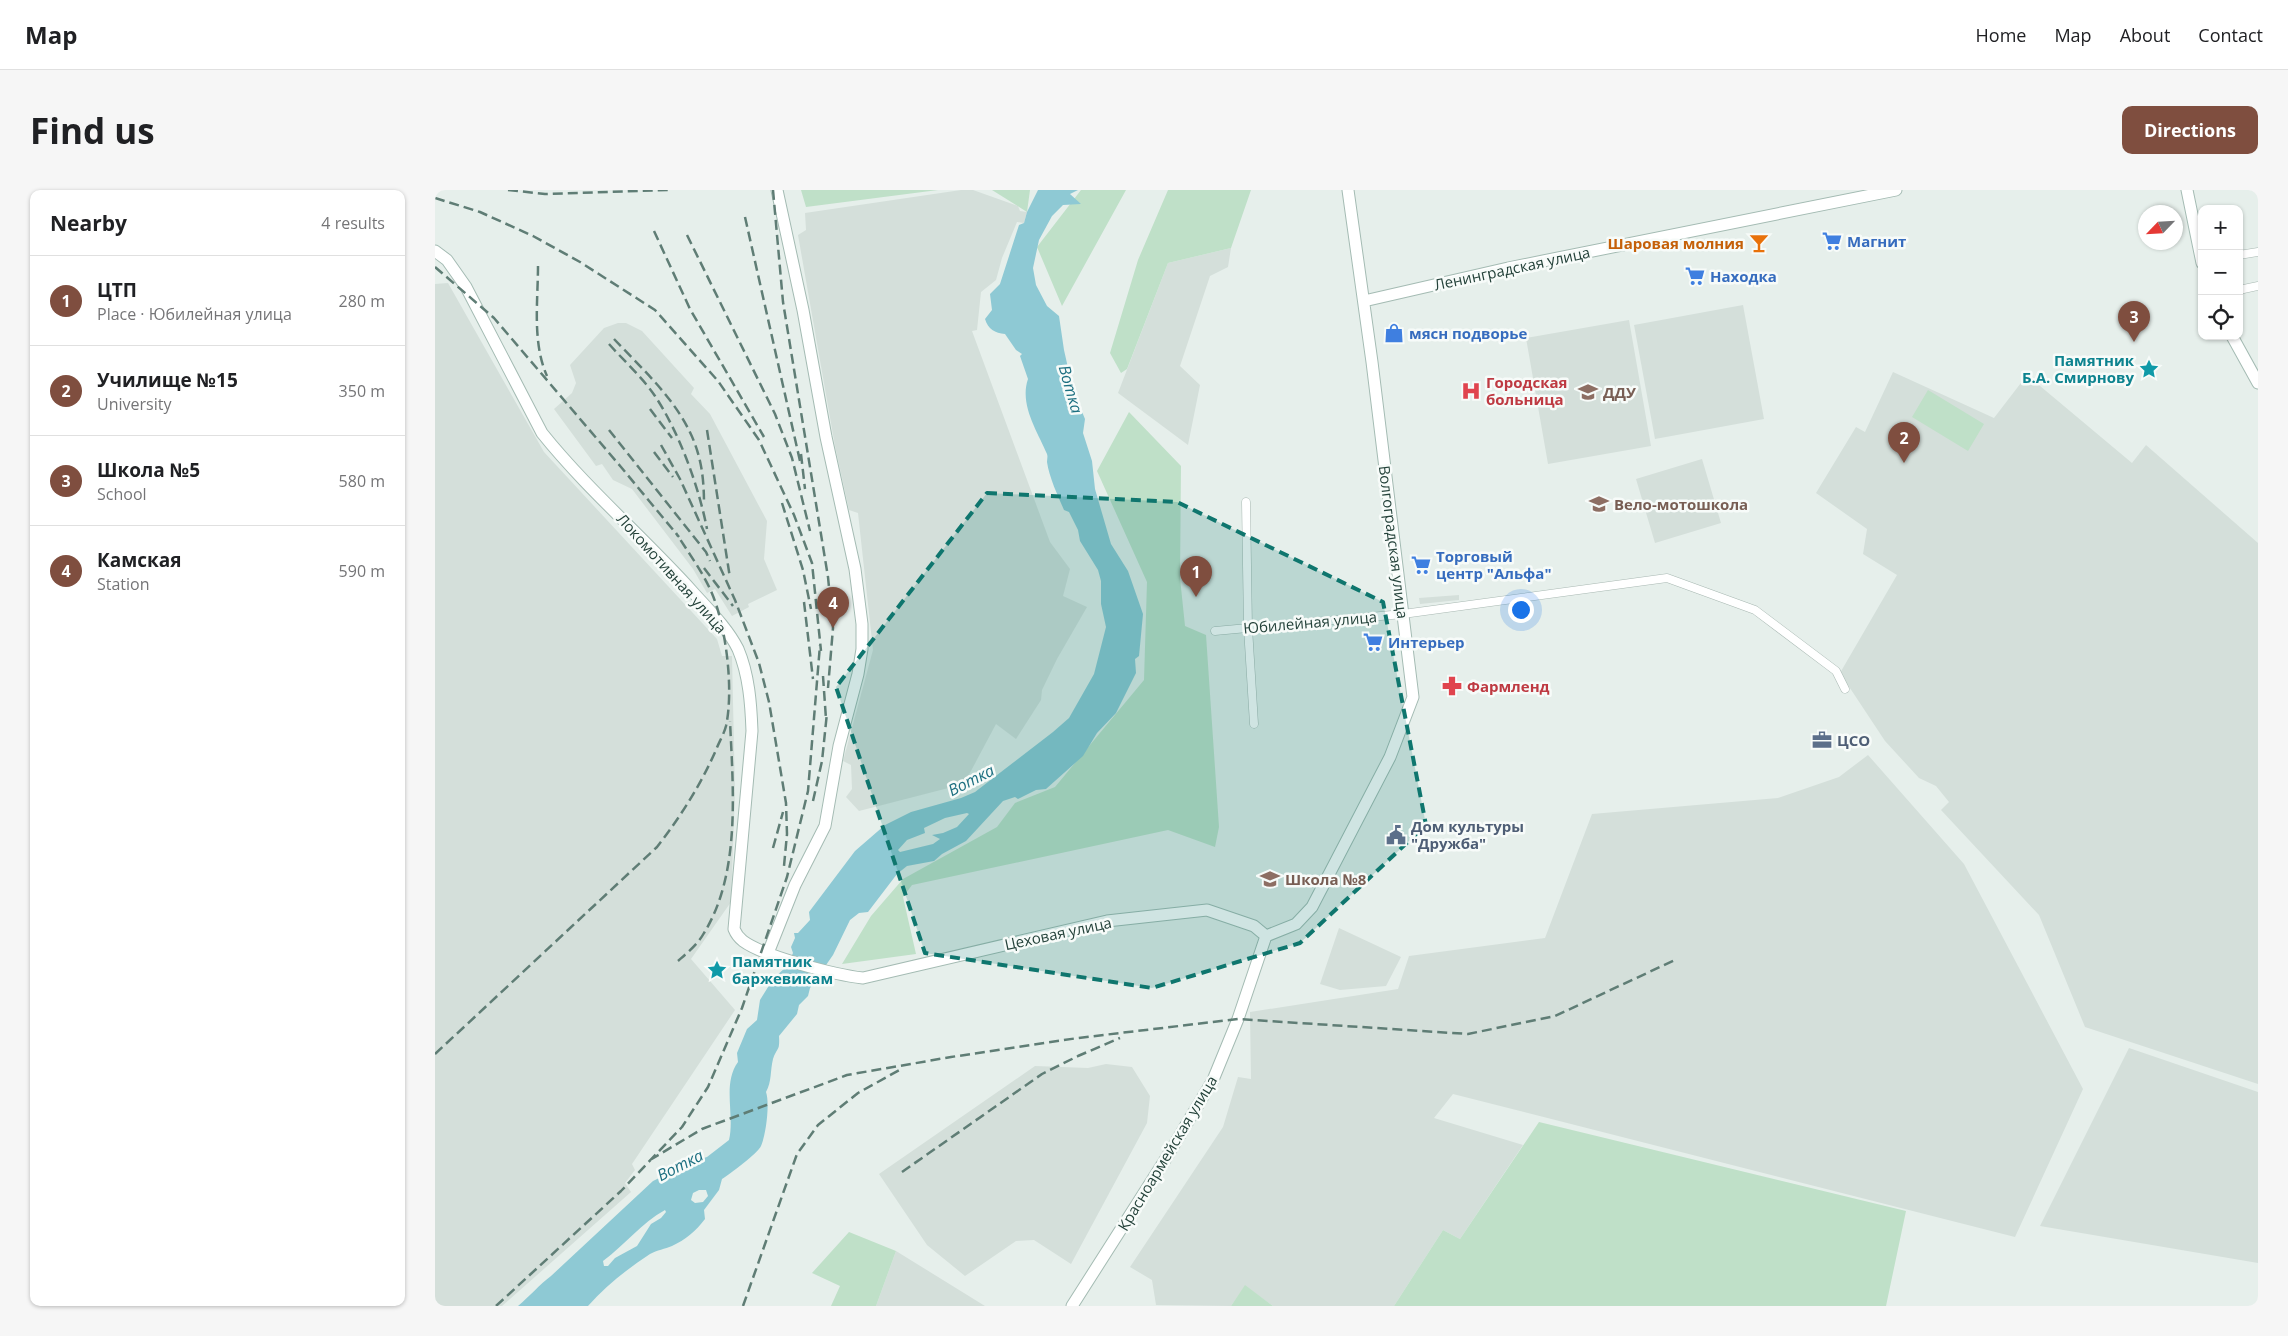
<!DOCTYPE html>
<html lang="en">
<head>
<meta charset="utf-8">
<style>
  :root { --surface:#fff; --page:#f6f6f6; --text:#202124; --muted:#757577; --line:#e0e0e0; --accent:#7f4e3f }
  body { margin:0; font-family:"Open Sans",sans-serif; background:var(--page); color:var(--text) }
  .controls { position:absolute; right:15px; top:15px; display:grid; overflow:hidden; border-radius:10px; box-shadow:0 1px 4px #0004 }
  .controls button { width:45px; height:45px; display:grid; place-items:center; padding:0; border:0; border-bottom:1px solid var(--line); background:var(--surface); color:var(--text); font:25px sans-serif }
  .compass { position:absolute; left:1703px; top:15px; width:45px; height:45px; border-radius:50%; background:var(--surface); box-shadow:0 1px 4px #0004; rotate:245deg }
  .you { position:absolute; left:1085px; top:419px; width:18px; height:18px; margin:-12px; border:4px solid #fff; border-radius:50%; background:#1a73e8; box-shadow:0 0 0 8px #1a73e833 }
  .badge { display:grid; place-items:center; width:32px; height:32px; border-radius:50%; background:var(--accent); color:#fff; font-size:16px; font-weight:700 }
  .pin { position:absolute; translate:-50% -41px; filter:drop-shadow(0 1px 2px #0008) }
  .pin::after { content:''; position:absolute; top:26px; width:18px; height:15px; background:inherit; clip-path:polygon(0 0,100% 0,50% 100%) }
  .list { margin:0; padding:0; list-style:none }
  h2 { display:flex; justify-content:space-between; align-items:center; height:65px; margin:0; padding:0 20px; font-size:21px }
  h2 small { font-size:16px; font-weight:400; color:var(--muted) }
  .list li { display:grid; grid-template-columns:32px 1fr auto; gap:15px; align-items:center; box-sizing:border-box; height:90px; padding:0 20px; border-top:1px solid var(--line) }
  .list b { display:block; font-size:19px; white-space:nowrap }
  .list p { margin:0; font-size:16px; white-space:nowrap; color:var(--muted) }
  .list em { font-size:16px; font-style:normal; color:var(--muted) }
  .icon { flex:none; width:28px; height:28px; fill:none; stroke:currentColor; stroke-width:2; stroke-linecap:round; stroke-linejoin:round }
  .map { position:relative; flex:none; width:1823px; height:1116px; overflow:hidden; border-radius:10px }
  header { display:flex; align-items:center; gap:30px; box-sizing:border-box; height:70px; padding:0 25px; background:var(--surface); border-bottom:1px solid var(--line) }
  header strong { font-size:24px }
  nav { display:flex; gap:28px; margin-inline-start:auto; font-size:18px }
  .intro { display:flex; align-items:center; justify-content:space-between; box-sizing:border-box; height:120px; padding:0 30px }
  h1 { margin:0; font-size:35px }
  .button { padding:12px 22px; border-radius:10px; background:var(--accent); color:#fff; font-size:18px; font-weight:700 }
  main { display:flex; gap:30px; padding:0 30px }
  aside { flex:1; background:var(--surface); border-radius:10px; box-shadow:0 1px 4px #0004 }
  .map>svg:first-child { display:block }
  .built { fill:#d4dfda }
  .green { fill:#bfe0c8 }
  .water { fill:#8ec9d4; fill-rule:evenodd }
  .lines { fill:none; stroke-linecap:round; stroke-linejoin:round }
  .street-casing { stroke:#a8b8b2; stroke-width:9 }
  .secondary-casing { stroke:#a4bbb3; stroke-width:13 }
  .street { stroke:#fff; stroke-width:8 }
  .secondary { stroke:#fff; stroke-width:11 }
  .rail { stroke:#5f7d75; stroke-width:2.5; stroke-dasharray:10 5; stroke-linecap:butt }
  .marked { fill:#0f766e; fill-opacity:0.2; stroke:#0f766e; stroke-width:4; stroke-dasharray:10 6; stroke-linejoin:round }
  .labels { text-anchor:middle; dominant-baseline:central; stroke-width:5; stroke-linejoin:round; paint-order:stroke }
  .shop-label { font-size:15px; font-weight:bold; fill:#366cbe; stroke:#f7fbf9; text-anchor:start }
  .food-label { font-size:15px; font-weight:bold; fill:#c56008; stroke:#f7fbf9; text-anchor:end }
  .street-label { font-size:15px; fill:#24423a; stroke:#f7fbf9 }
  .culture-label { font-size:15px; font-weight:bold; fill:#0d838f; stroke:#f7fbf9; text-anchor:end }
  .health-label { font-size:15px; font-weight:bold; fill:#be3a42; stroke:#f7fbf9; text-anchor:start }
  .education-label { font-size:15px; font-weight:bold; fill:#785e54; stroke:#f7fbf9; text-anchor:start }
  .service-label { font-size:15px; font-weight:bold; fill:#4e5e75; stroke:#f7fbf9; text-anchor:start }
  .water-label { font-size:16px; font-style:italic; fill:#1c6f80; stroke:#f7fbf9 }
</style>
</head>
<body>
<header>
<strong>Map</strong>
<nav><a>Home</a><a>Map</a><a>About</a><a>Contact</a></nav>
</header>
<div class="intro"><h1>Find us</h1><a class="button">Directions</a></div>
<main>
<aside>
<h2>Nearby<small>4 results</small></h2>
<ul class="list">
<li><span class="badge">1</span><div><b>ЦТП</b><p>Place · Юбилейная улица</p></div><em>280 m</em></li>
<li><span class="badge">2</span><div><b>Училище №15</b><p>University</p></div><em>350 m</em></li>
<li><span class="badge">3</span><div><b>Школа №5</b><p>School</p></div><em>580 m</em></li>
<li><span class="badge">4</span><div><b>Камская</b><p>Station</p></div><em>590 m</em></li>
</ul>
</aside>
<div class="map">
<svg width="1823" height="1116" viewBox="0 0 1823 1116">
  <rect width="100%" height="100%" fill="#e6efeb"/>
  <!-- built -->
  <path class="built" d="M 526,0 L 538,0 L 583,16 L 585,21 L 592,22 L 589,33 L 582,32 L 567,68 L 561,90 L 546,102 L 542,140 L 537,141 L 615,352 L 635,379 L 628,406 L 652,417 L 622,469 L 607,500 L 606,510 L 581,549 L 561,534 L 529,594 L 424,621 L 411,607 L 417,599 L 416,575 L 408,571 L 438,460 L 423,323 L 414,320 L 400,256 L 363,45 L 371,40 L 370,23 Z
    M 796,58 L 793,77 L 775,86 L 745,176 L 765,195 L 753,255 L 683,203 L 733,73 Z
    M 13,93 L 109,262 L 282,449 L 287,466 L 297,466 L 300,602 L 296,712 L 256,769 L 300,820 L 197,974 L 200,980 L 190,993 L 196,1002 L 67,1116 L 0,1116 L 0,94 Z
    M 1308,115 L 1329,229 L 1220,249 L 1199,135 Z
    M 1194,130 L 1216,256 L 1113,274 L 1091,148 Z
    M 183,133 L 191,133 L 207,141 L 259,198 L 256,204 L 275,224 L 332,331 L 329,369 L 342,400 L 313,414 L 314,417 L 297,426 L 280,399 L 272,403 L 258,379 L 197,299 L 178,290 L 167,274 L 161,276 L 119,219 L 137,203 L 141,193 L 135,175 L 169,138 Z
    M 1458,182 L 1559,228 L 1592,185 L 1697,273 L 1711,255 L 1823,353 L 1823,894 L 1650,837 L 1604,725 L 1506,620 L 1514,612 L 1501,596 L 1484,588 L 1450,551 L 1405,483 L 1462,385 L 1428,364 L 1432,339 L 1381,303 L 1421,237 L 1430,242 Z
    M 1267,269 L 1286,333 L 1220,353 L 1201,289 Z
    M 1024,405 L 1024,410 L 985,414 L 984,408 Z
    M 1433,565 L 1529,674 L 1648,899 L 1580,1047 L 1018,904 L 999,928 L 1088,955 L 1025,1049 L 1008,1040 L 959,1116 L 838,1116 L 810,1096 L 796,1116 L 721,1115 L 717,1090 L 695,1077 L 788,937 L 803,887 L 816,889 L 815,822 L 963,799 L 974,766 L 1110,748 L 1157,624 L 1343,608 L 1404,587 Z
    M 904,738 L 966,767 L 951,796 L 905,800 L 885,794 Z
    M 1694,858 L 1823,902 L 1823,1073 L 1605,1036 Z
    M 671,874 L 697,877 L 715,906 L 712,933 L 636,1074 L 599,1050 L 581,1051 L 530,1086 L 492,1055 L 444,984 L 600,876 L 653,878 Z
    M 461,1061 L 550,1116 L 441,1116 Z"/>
  <!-- green -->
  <path class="green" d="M 366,0 L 503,0 L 371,17 Z
    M 557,0 L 595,0 L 592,22 Z
    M 646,0 L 691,0 L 627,116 L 602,57 Z
    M 733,0 L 816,0 L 796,58 L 733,73 L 692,179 L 686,183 L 675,163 L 703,70 Z
    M 1493,200 L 1549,234 L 1533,261 L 1477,227 Z
    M 694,222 L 746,276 L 745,388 L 750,436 L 771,445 L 784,637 L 780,657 L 733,640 L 477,695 L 468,707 L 481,764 L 407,774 L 436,726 L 468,689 L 562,637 L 580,613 L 620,597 L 709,490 L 712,392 L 662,281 Z
    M 1104,932 L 1471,1021 L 1451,1116 L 959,1116 L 1008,1040 L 1025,1049 Z
    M 414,1042 L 461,1061 L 441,1116 L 396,1116 L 405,1096 L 377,1083 Z
    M 810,1095 L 838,1116 L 796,1116 Z"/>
  <!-- water -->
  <path class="water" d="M 603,0 L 643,0 L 635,4 L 646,14 L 628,15 L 617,26 L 604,50 L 598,78 L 601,95 L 612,116 L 624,126 L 629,160 L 638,200 L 650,229 L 648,243 L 657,271 L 660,299 L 676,354 L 693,381 L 708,424 L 704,466 L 700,469 L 701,483 L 681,523 L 662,543 L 648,566 L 611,599 L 601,600 L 583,609 L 580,607 L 568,611 L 531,651 L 507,664 L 499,671 L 472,676 L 462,684 L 433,722 L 424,723 L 415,730 L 398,765 L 375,798 L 373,806 L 364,815 L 362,824 L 344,846 C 345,862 342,857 338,869 C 335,881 337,891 331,902 C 335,913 331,945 326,956 C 323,963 295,984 287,989 L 284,1000 L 269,1020 L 270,1029 C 261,1041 250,1050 237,1056 C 230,1059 222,1060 215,1064 C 192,1079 171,1096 153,1116 L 83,1116 C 95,1106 104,1095 116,1086 L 218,991 L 259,971 L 272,967 L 294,950 C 300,925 287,894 303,872 L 302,863 L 312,839 L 322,830 L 325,810 L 338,789 L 352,776 L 358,763 L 356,757 L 360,748 L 359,743 L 363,743 L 375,730 L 374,722 L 420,661 L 450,635 L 476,622 L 526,608 L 540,602 L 618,542 L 634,528 L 659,484 L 671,437 L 666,414 L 666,391 L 663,380 L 645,351 L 643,340 L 634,322 L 629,320 C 623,306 614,287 612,272 C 612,269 613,267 612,264 C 603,242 584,215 593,189 L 585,166 L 587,164 L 581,160 L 570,144 C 560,143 553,139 550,129 L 557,120 L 555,104 L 565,94 L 584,35 L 589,33 L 592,22 ZM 532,623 L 534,624 L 522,637 L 508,643 L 497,645 L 505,649 L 498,654 L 465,662 L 463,660 L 472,650 L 490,643 L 489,638 L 510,628 ZM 264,1000 L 271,1000 L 273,1006 L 268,1012 L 260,1013 L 256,1010 L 258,1003 ZM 230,1020 L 231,1022 L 226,1028 L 216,1034 L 202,1056 L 180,1068 L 173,1076 L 169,1076 L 168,1071 C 190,1055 206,1033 230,1020 Z"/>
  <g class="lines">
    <defs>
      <path id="street" d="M 1804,65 L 1823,62
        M 1804,100 L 1823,96
        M 811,312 L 813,438 L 819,534
        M 780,441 L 968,424 L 1232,388 L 1320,420 L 1401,481 L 1410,499"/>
      <path id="secondary" d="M 1752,0 L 1767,73
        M 0,61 L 12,70 L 31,97 L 107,243 C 151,298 208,347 256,400 C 272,418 292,437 303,459 C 314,485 316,514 317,541 L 299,739 C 301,744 303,747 308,751 C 330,767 401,785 428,788 L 672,731 L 772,720 L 819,736 L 831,746
        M 929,111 L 1073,78 L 1461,0
        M 1797,146 L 1823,193
        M 831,746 L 861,734 L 877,717 L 955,567 L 978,507 L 937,172 L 913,0
        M 333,763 L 360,695 L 390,636 L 404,556 L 423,484 L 427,459 L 427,434 L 420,379 L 391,247 L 368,120 L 342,0
        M 637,1116 L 730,970 L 778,890 L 803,829 L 831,746"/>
    </defs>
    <!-- street casing -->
    <use href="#street" class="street-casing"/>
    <!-- secondary casing -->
    <use href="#secondary" class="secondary-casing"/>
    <!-- street -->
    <use href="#street" class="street"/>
    <!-- secondary -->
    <use href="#secondary" class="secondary"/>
    <!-- rail -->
    <path class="rail" d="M 73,0 L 110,4 L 234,0
      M 338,0 L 348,112 L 393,387 L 398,438 L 393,498
      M 0,8 L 45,22 L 98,46 L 145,72 L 220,120 L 283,191 L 324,250 L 359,325 L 377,373 L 386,461
      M 310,27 L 365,271
      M 219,41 L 255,119 L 329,247
      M 252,45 L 340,224 L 357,268 L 375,341
      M 103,76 C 103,110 97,153 112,186
      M 0,77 L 59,128 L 186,277 L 244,347
      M 179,149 C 212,184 252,219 264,267 C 268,282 269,299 269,314
      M 174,154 C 189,171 208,188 220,206 C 244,242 264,297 272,339
      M 215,219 L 237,248
      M 174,240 L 271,362 L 275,371
      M 272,240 L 295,388
      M 226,255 L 245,289 L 300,410 L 324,473 L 334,512 L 351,613 L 352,644 L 349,676
      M 219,262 L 238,287
      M 366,264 L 370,299
      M 347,313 L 368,380 L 376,419
      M 269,378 L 298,416
      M 369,412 L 378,489
      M 388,486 L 391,529
      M 378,611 L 387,571 L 392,523
      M 338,658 L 348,622
      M 243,771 C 252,763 263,754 269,743 C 306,683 298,599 295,531
      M 0,864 L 222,657 C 246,626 265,596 281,560 C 284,552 289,544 291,536 C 299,499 291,435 276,401 C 267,381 253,362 241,343
      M 215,970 L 267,939 L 412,885 L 516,867 L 643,848 L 803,829 L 1033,844 L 1120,826 L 1242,769
      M 467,982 L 607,884 L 643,866 L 685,848
      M 61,1116 L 186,1001 L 247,937 L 273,897 L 307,818 L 352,687 L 373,601 L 385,455
      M 308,1116 L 362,964 L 383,935 L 423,903 L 468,878"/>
  </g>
  <!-- marked area -->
  <path class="marked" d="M 552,303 L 742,312 L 948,412 L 991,635 L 865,753 L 717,798 L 490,763 L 401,497 Z"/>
  <!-- icons -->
  <defs>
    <symbol id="supermarket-bare" viewBox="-9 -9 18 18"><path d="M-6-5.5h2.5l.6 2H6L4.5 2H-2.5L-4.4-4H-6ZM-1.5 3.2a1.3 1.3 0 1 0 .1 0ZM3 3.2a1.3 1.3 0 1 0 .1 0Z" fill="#3f7fe0" stroke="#f7fbf9" stroke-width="2.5" paint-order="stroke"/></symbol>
    <symbol id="bar-bare" viewBox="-9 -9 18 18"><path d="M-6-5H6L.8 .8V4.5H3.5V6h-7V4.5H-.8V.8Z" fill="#e8710a" stroke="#f7fbf9" stroke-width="2.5" paint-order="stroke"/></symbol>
    <symbol id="shop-bare" viewBox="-9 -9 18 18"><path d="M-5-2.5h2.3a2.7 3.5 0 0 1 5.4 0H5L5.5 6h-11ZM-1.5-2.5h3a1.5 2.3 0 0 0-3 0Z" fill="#3f7fe0" stroke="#f7fbf9" stroke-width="2.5" paint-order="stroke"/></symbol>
    <symbol id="sight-bare" viewBox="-9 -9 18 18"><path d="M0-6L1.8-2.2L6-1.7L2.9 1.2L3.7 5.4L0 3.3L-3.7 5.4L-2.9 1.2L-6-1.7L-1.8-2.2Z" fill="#0f9aa8" stroke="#f7fbf9" stroke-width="2.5" paint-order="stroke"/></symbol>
    <symbol id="hospital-bare" viewBox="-9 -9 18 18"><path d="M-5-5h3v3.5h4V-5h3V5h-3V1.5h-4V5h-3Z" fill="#e0444e" stroke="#f7fbf9" stroke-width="2.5" paint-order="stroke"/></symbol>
    <symbol id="school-bare" viewBox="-9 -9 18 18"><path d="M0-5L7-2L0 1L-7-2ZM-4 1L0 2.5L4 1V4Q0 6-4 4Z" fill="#8d6e63" stroke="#f7fbf9" stroke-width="2.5" paint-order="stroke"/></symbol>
    <symbol id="pharmacy-bare" viewBox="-9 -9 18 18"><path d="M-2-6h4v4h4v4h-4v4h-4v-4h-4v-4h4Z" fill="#e0444e" stroke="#f7fbf9" stroke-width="2.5" paint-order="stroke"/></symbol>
    <symbol id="office-bare" viewBox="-9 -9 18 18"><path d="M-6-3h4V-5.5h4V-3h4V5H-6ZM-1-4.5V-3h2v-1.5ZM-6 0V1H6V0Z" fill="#5c6f8a" stroke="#f7fbf9" stroke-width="2.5" paint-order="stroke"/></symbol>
    <symbol id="civic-bare" viewBox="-9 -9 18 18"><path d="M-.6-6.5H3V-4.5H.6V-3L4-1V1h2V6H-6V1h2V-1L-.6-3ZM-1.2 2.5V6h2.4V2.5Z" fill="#5c6f8a" stroke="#f7fbf9" stroke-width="2.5" paint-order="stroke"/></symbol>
  </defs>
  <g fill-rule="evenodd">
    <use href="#supermarket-bare" x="1383" y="37" width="28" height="28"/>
    <use href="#bar-bare" x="1310" y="39" width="28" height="28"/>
    <use href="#supermarket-bare" x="1246" y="72" width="28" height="28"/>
    <use href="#shop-bare" x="945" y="129" width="28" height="28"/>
    <use href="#sight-bare" x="1700" y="165" width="28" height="28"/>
    <use href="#hospital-bare" x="1022" y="187" width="28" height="28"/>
    <use href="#school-bare" x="1139" y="188" width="28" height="28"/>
    <use href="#school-bare" x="1150" y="300" width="28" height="28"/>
    <use href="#supermarket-bare" x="972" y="361" width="28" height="28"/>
    <use href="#supermarket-bare" x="924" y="438" width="28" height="28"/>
    <use href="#pharmacy-bare" x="1003" y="482" width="28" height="28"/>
    <use href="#office-bare" x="1373" y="536" width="28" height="28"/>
    <use href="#civic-bare" x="947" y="631" width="28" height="28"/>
    <use href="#school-bare" x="821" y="675" width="28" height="28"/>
    <use href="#sight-bare" x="268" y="766" width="28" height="28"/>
  </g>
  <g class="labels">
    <!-- shop labels -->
    <g class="shop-label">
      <text x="1412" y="51">Магнит</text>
      <text x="1275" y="86">Находка</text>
      <text x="974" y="143">мясн подворье</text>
      <text x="1001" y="366">Торговый<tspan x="1001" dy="17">центр "Альфа"</tspan></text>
      <text x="953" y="452">Интерьер</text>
    </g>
    <!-- food labels -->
    <g class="food-label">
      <text x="1309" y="53">Шаровая молния</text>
    </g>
    <!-- street labels -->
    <g class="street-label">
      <text transform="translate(1077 78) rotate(-12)">Ленинградская улица</text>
      <text transform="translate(959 352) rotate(83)">Волгоградская улица</text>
      <text transform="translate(237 383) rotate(48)">Локомотивная улица</text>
      <text transform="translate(875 432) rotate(-5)">Юбилейная улица</text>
      <text transform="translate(623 743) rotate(-12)">Цеховая улица</text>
      <text transform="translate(732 963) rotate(-59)">Красноармейская улица</text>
    </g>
    <!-- culture labels -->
    <g class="culture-label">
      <text x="1699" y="170">Памятник<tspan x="1699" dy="17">Б.А. Смирнову</tspan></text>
      <text x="297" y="771" text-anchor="start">Памятник<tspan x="297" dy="17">баржевикам</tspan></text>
    </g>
    <!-- health labels -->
    <g class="health-label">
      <text x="1051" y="192">Городская<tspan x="1051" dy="17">больница</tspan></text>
      <text x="1032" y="496">Фармленд</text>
    </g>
    <!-- education labels -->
    <g class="education-label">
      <text x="1168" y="202">ДДУ</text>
      <text x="1179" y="314">Вело-мотошкола</text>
      <text x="850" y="689">Школа №8</text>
    </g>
    <!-- service labels -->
    <g class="service-label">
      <text x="1402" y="550">ЦСО</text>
      <text x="976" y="636">Дом культуры<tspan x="976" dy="17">"Дружба"</tspan></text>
    </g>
    <!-- water labels -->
    <g class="water-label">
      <text transform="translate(636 199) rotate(74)">Вотка</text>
      <text transform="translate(536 590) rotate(-27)">Вотка</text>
      <text transform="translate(245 975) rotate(-27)">Вотка</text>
    </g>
  </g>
</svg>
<div class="controls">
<button>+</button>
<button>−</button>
<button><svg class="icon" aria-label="locate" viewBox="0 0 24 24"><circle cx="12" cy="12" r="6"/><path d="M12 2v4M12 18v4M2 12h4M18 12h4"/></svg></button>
</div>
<svg class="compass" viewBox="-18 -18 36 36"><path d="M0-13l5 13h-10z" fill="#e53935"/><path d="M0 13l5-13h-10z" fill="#757577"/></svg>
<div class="you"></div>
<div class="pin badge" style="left:761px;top:407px">1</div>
<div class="pin badge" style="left:1469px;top:273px">2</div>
<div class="pin badge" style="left:1699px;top:152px">3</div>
<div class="pin badge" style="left:398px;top:438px">4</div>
</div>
</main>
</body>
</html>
